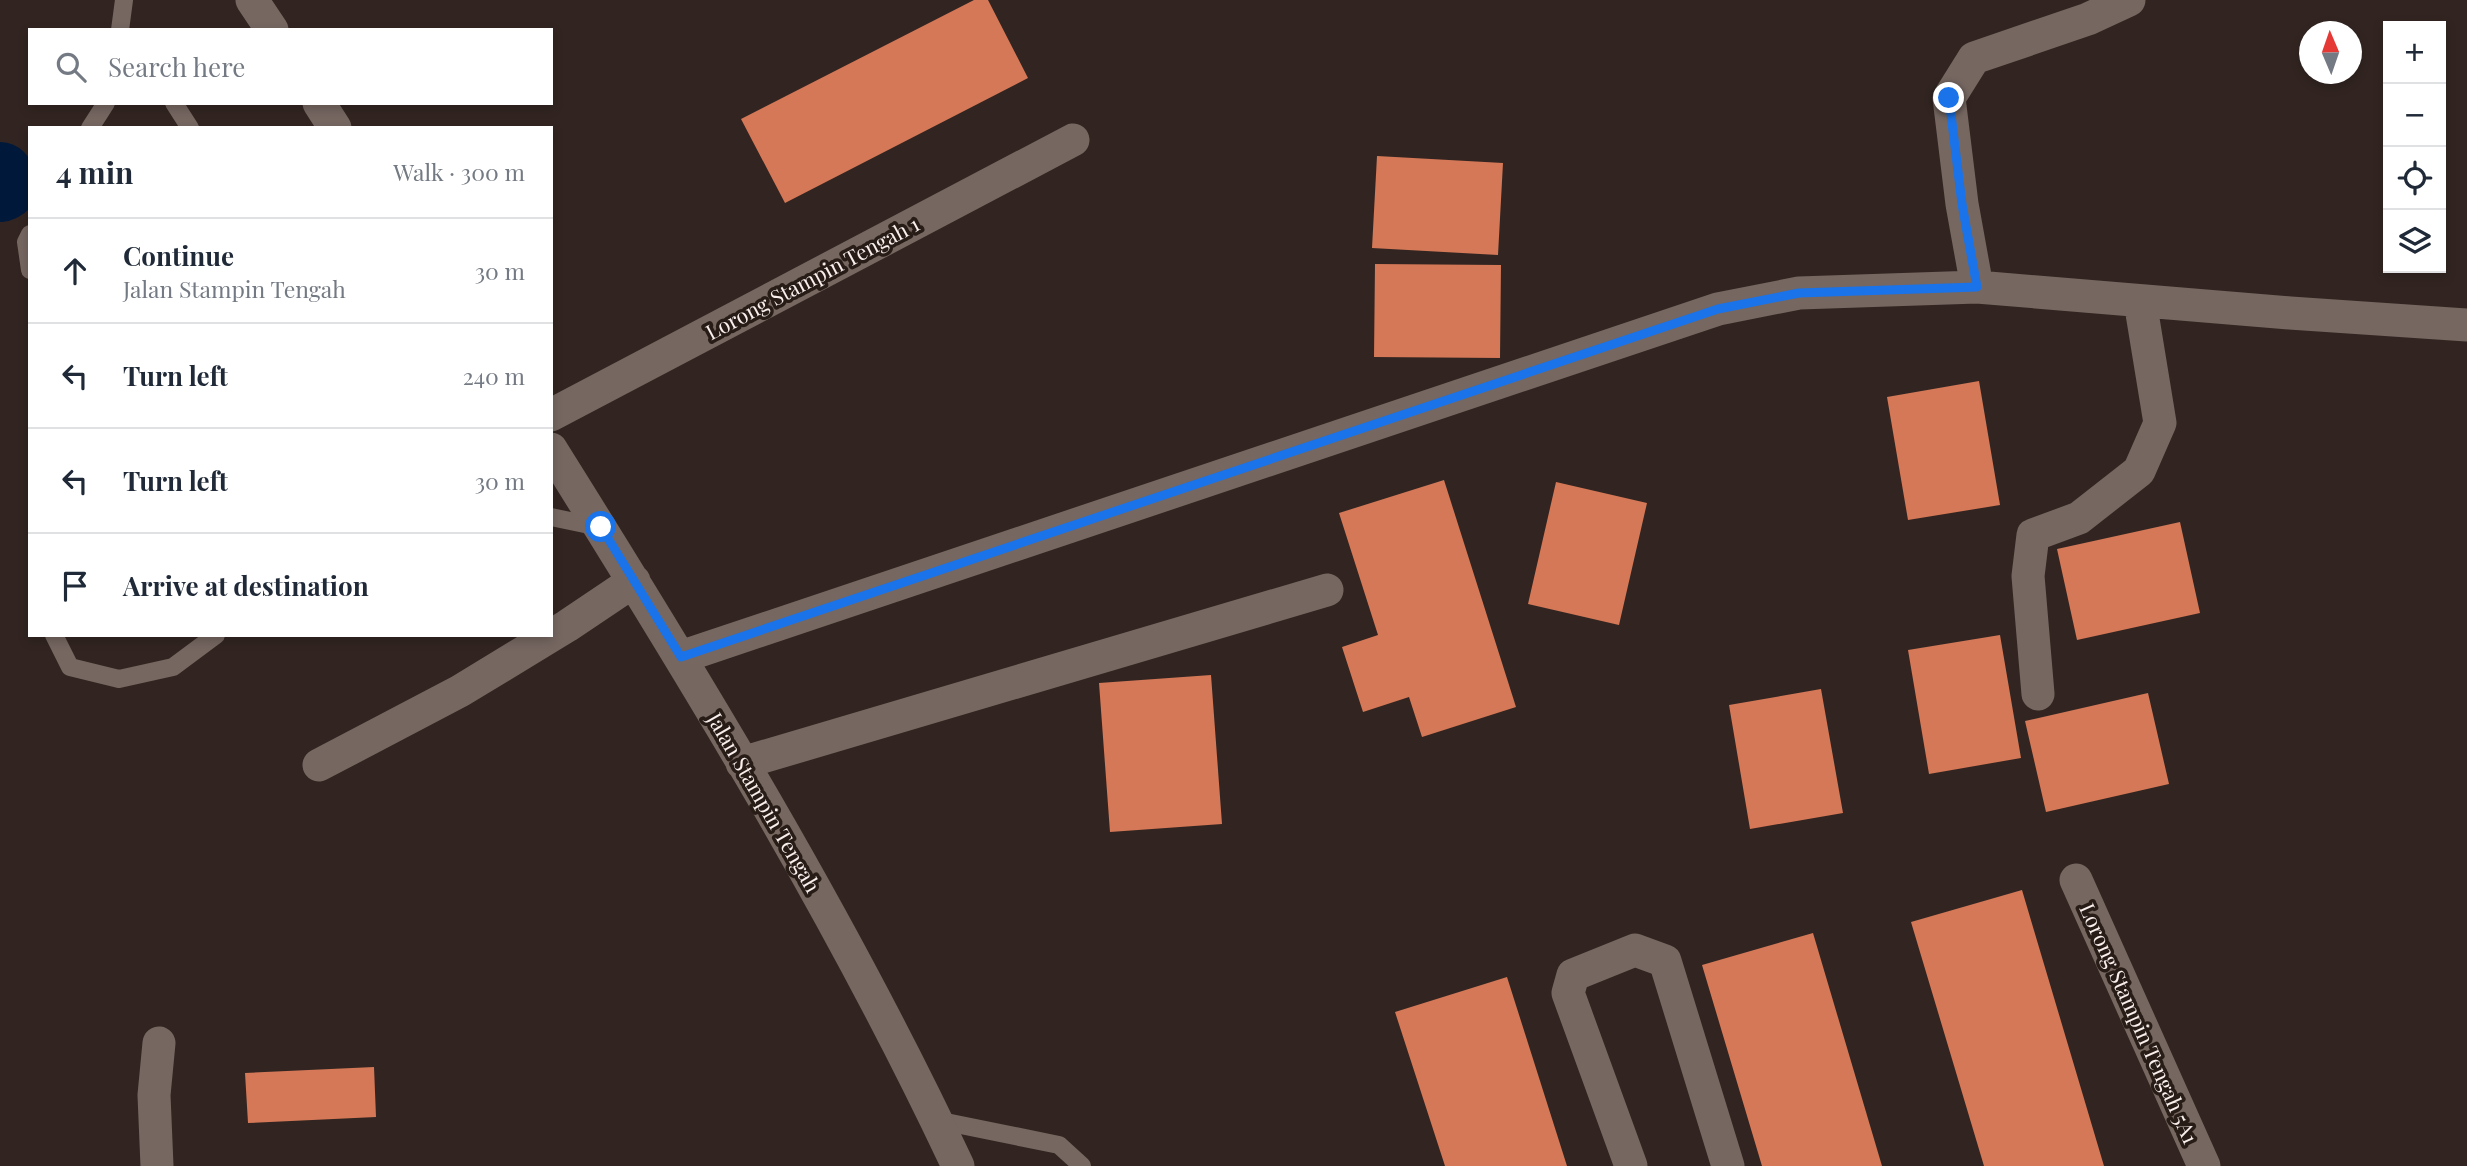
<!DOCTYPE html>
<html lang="en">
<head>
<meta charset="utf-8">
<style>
  :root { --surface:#fff; --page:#f6f6f7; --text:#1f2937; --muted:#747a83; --line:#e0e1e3 }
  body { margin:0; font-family:"Playfair Display",serif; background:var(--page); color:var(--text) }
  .controls { position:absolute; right:21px; top:21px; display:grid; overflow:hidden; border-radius:0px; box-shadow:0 4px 10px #0003 }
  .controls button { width:63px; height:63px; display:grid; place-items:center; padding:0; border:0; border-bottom:2px solid var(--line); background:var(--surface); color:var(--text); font:35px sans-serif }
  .compass { position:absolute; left:2299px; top:21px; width:63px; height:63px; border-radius:50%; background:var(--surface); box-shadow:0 4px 10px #0003; rotate:358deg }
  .stop { position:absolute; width:21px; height:21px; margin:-16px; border:5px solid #1a73e8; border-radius:50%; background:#fff }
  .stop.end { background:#1a73e8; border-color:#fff; box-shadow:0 2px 7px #0008 }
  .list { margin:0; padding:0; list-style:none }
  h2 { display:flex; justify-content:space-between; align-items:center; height:91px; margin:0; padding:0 28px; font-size:30px }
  h2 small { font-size:23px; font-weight:400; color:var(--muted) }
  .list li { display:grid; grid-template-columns:46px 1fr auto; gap:21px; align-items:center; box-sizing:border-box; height:105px; padding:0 28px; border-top:2px solid var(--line) }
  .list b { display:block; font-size:26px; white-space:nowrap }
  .list p { margin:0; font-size:23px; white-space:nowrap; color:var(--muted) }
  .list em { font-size:23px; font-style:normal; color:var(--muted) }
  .icon { flex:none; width:38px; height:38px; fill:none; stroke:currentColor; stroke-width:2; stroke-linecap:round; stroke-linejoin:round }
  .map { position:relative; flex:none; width:2467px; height:1166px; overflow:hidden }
  .search { position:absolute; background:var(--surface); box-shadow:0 4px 10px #0003; left:28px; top:28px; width:525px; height:77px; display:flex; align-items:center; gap:18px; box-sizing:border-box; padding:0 24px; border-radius:0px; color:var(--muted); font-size:26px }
  .panel { position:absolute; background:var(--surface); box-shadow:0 4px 10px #0003; left:28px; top:126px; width:525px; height:511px; border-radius:0px }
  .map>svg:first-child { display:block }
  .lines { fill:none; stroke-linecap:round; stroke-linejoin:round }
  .river { stroke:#00193b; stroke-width:68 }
  .building { fill:#d47857 }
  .service { stroke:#766761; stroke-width:18 }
  .minor { stroke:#766761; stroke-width:33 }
  .route { stroke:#1a73e8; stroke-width:9 }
  .labels { text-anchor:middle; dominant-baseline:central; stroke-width:7; stroke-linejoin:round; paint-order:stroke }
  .street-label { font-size:21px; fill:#f9efec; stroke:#281c17 }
</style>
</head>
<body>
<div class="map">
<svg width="2467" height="1166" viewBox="0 0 2467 1166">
  <rect width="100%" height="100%" fill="#322521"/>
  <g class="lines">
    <!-- river -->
    <path class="river" d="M 0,176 L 4,186 L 0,188"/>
  </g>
  <!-- building -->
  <path class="building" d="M 974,0 L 988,0 L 1028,78 L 785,203 L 741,119 Z
    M 1377,156 L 1503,163 L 1498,255 L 1372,248 Z
    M 1375,264 L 1501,265 L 1500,358 L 1374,357 Z
    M 1979,381 L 2000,505 L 1908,520 L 1887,397 Z
    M 1444,480 L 1516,707 L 1422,737 L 1409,697 L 1363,712 L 1342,647 L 1378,635 L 1339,513 Z
    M 1556,482 L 1647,503 L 1619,625 L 1528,604 Z
    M 2180,522 L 2200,613 L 2077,640 L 2057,549 Z
    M 2000,635 L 2021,758 L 1929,774 L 1908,650 Z
    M 1211,675 L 1222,824 L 1110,832 L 1099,683 Z
    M 1821,689 L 1843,813 L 1750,829 L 1729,705 Z
    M 2148,693 L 2169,784 L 2046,812 L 2025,721 Z
    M 2022,890 L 2104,1166 L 1984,1166 L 1911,922 Z
    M 1813,933 L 1882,1166 L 1762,1166 L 1702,965 Z
    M 1507,977 L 1567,1166 L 1445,1166 L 1395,1012 Z
    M 374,1067 L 376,1117 L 248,1123 L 245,1073 Z"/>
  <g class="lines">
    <!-- service -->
    <path class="service" d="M 120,30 L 124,0
      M 174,103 L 190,128
      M 90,128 L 106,103
      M 30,234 L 26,242 L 30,270
      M 551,517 L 599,527
      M 54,635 L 70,667 L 119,679 L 173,667 L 216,635
      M 936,1120 L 1059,1145 L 1082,1166"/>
    <!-- minor -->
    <path class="minor" d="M 252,0 L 272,30
      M 319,103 L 335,128
      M 1977,287 L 1962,204 L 1949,98 L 1974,58 L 2088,19 L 2129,0
      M 551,415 L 1073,140
      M 551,449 C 697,682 841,917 958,1166
      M 681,657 L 1718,309 L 1799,293 L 1977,287 L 2290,313 L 2467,325
      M 2038,694 L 2028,576 L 2033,535 L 2079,518 L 2139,471 L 2160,423 L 2140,301
      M 742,763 L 1327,590
      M 319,765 L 460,691 L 567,626 L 634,581
      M 2076,880 L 2204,1166
      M 157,1166 L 154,1095 L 159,1043
      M 1631,1166 L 1568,993 L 1573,975 L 1635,950 L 1665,961 L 1728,1166"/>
  </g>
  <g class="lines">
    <!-- route -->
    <path class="route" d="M 601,527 L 681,657 L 1718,309 L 1799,293 L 1977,287 L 1962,204 L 1949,98"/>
  </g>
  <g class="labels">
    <!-- street labels -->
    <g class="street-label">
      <text transform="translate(812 277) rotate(-28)">Lorong Stampin Tengah 1</text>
      <text transform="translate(765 802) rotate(60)">Jalan Stampin Tengah</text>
      <text transform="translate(2140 1023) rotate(66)">Lorong Stampin Tengah 5A1</text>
    </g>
  </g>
</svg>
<div class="controls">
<button>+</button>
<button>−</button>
<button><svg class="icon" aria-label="locate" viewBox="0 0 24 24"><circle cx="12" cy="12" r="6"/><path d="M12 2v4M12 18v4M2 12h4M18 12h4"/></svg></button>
<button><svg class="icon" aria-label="layers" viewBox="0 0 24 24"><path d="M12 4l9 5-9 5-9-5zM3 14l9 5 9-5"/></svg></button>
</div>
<svg class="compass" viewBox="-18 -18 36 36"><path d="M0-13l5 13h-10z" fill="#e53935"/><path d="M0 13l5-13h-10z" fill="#747a83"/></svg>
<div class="stop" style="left:601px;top:527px"></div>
<div class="stop end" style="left:1949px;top:98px"></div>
<div class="search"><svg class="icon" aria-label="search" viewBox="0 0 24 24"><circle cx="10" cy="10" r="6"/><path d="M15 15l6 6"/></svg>Search here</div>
<section class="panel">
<h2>4 min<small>Walk · 300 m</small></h2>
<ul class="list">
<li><svg class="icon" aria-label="ahead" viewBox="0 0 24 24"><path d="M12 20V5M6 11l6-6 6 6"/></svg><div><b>Continue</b><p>Jalan Stampin Tengah</p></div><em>30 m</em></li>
<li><svg class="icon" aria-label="left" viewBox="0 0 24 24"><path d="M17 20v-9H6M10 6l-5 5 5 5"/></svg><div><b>Turn left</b></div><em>240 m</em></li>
<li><svg class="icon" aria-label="left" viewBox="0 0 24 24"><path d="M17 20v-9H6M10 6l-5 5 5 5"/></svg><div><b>Turn left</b></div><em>30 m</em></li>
<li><svg class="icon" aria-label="arrive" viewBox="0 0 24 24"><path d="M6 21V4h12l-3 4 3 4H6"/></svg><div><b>Arrive at destination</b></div></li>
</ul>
</section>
</div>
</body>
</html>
